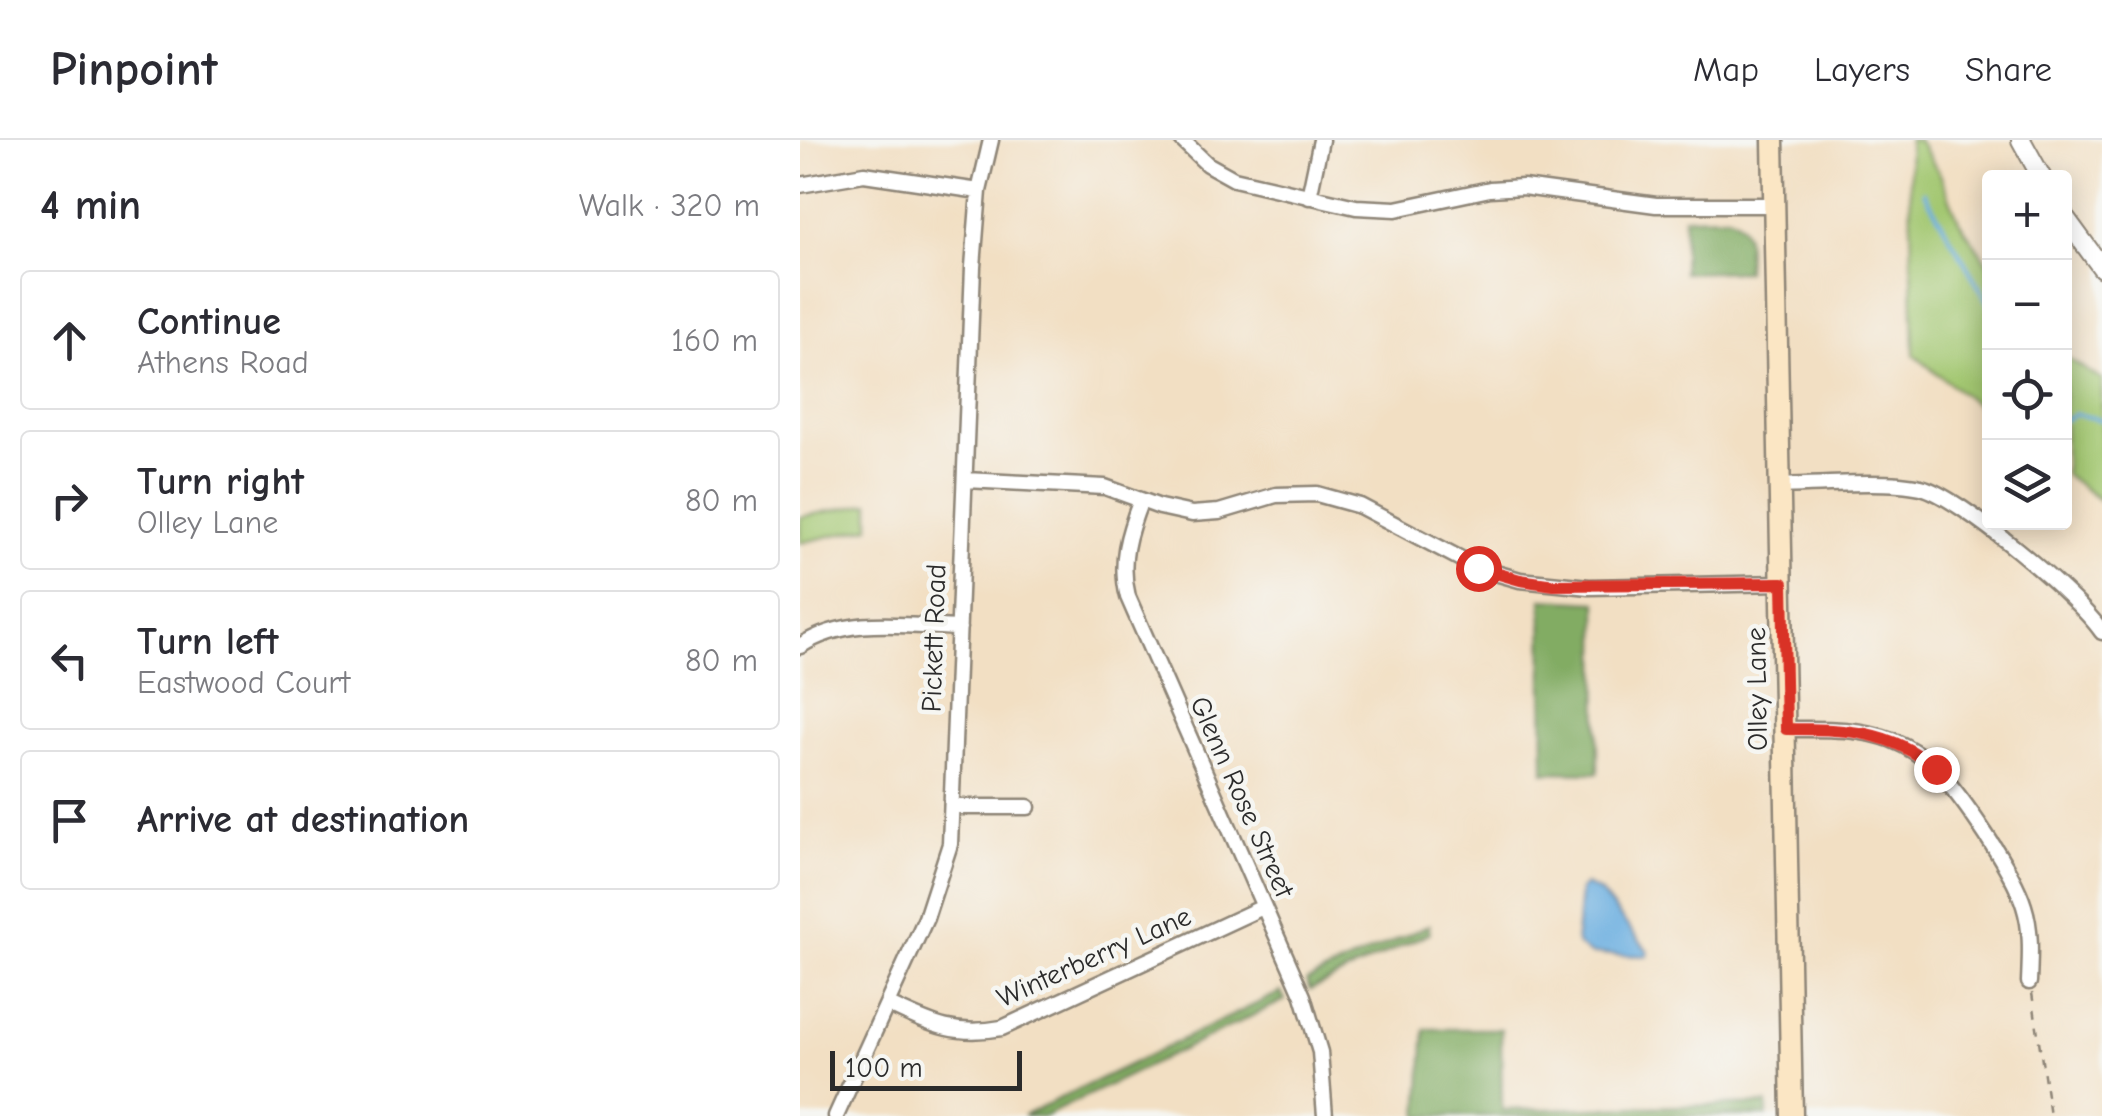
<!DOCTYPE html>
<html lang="en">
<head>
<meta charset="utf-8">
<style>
  :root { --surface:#fff; --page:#f2f2f3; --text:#2b2b33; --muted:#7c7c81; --line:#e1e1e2 }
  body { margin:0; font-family:"Comic Neue",sans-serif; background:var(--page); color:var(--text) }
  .controls { position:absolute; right:30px; top:30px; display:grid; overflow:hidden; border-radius:10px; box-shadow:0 5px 25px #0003 }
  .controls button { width:90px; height:90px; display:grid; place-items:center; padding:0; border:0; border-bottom:2px solid var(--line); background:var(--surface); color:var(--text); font:50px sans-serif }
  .scale { position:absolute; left:30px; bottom:25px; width:192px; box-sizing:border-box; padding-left:10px; border:5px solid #2b2b2b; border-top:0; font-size:28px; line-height:35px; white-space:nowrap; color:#2b2b2b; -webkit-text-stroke:8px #f6f6f2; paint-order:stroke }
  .stop { position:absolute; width:30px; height:30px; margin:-22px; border:8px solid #d93025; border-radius:50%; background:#fff }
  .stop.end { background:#d93025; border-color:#fff; box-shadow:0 2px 10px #0008 }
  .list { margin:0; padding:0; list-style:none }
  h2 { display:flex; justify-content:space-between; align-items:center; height:130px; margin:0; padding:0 40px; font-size:42px }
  h2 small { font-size:32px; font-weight:400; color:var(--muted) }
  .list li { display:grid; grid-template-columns:65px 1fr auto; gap:30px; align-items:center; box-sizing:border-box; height:140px; margin:0 20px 20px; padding:0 20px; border:2px solid var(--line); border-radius:10px }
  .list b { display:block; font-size:38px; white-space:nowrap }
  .list p { margin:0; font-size:32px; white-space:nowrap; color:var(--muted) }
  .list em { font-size:32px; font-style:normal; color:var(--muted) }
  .icon { flex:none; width:55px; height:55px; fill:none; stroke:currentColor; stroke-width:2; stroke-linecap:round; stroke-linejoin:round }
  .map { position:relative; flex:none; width:1302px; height:976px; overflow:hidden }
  header { display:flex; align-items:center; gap:60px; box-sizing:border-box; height:140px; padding:0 50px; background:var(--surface); border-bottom:2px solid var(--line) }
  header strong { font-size:48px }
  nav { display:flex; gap:55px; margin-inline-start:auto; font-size:35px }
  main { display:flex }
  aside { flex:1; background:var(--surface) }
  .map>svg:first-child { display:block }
  .green { fill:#a3c771; stroke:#67794e; stroke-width:2.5 }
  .forest { fill:#82ac63; stroke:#566c47; stroke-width:2.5 }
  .water { fill:#6aaee0; stroke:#4a6c86; stroke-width:2.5 }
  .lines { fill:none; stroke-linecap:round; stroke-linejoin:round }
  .stream { stroke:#6aaee0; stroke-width:4 }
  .minor-casing { stroke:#8e8577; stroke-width:19 }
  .tertiary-casing { stroke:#8e8577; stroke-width:22 }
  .secondary-casing { stroke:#8e8577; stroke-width:25 }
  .path { stroke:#8e8577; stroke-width:2.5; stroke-dasharray:8 8; stroke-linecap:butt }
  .minor { stroke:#fff; stroke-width:14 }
  .tertiary { stroke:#fff; stroke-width:18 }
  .secondary { stroke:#fbe6c4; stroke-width:20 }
  .route { stroke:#d93025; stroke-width:12 }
  .labels { text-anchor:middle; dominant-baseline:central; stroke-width:9; stroke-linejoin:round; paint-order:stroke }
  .street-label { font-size:28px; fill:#2b2b2b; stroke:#f6f6f2 }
</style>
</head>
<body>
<header>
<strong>Pinpoint</strong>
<nav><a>Map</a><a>Layers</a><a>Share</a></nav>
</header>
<main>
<aside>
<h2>4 min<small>Walk · 320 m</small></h2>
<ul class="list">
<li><svg class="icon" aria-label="ahead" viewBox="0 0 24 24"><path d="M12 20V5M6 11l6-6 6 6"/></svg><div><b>Continue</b><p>Athens Road</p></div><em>160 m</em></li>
<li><svg class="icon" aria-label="right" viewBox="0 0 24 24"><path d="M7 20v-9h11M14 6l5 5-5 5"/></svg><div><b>Turn right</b><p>Olley Lane</p></div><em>80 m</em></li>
<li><svg class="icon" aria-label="left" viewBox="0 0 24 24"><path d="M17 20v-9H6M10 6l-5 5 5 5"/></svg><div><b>Turn left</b><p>Eastwood Court</p></div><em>80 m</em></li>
<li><svg class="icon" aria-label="arrive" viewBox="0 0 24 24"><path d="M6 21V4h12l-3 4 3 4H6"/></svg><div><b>Arrive at destination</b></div></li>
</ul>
</aside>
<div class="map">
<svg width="1302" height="976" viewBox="0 0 1302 976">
  <rect width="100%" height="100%" fill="#f6f6f2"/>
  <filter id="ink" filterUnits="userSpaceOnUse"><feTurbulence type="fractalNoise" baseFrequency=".01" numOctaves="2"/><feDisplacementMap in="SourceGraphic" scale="20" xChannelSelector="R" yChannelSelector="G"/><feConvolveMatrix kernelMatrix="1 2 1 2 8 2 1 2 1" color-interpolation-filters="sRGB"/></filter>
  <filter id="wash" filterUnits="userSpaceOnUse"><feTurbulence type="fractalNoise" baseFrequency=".0048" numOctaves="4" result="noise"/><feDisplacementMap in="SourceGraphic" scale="40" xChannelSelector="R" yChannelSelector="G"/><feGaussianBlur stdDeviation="2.25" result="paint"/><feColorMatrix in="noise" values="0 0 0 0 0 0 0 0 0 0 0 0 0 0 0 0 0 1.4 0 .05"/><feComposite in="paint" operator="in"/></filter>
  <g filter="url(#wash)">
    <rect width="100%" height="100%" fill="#f2dfc3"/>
    <!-- green -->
    <path class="green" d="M 1109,0 L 1118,0 L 1140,34 L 1159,81 L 1189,125 L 1189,275 L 1114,215 Z
      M 1264,216 L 1302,240 L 1302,362 L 1265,334 Z
      M 70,363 L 70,387 L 0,403 L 0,377 Z"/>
    <!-- forest -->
    <path class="forest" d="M 928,76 C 952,84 946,110 946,131 L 883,133 L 884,77 Z
      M 742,459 L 797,462 L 798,633 L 744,632 Z
      M 629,785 L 629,793 L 510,850 L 506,841 Z
      M 481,852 L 485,860 L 245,976 L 223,976 Z
      M 625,889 L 701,889 L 702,970 L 967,964 L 967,976 L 619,976 Z"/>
    <!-- water -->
    <path class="water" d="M 785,745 L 800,752 L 848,811 L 848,816 L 791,814 L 778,806 L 776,799 L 780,750 Z"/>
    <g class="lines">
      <!-- stream -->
      <path class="stream" d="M 1124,52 L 1190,166
        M 1264,280 L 1275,274 L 1302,280"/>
    </g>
  </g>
  <g filter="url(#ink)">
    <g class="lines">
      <defs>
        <path id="minor" d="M 382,0 L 407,24 L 434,39 L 556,67 L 596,69 L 690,49 L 723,47 L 856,65 L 974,65
          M 0,45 L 64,34 L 179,51
          M 509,57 L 521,0
          M 166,340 L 305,347 L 360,367 L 392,374 L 419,372 L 476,355 L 517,354 L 560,366 L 678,428 L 720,440 L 789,447 L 983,443
          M 981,346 C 1019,345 1087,339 1121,347 C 1159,356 1279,457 1302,492
          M 341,360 C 328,393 319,422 328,457 L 503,856 L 520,912 L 525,976
          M 0,506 C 48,475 105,486 159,488
          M 986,589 C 1022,589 1058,587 1092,600 C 1109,607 1124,617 1137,630 C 1163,658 1213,730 1224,766 C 1232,791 1230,816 1229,842
          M 154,667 L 228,667
          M 87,864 C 130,884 154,897 202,888 L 463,767
          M 36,976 L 126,778 L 150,704 L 173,127 L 179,51 L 191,0"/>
        <path id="tertiary" d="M 1221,0 L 1242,38
          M 1264,76 L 1302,128"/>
        <path id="secondary" d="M 973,0 L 992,976"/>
      </defs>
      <!-- minor casing -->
      <use href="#minor" class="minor-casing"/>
      <!-- tertiary casing -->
      <use href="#tertiary" class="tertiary-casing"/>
      <!-- secondary casing -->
      <use href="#secondary" class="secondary-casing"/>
      <!-- path -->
      <path class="path" d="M 1232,853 L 1250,976"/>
      <!-- minor -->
      <use href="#minor" class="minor"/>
      <!-- tertiary -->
      <use href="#tertiary" class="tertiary"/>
      <!-- secondary -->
      <use href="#secondary" class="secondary"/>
    </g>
  </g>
  <g class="lines" filter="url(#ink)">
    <!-- route -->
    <path class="route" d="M 678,428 L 720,440 L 754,445 L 983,443 L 986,589 C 1043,589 1091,589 1136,629"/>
  </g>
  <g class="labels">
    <!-- street labels -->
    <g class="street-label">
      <text transform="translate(134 498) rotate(-88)">Pickett Road</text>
      <text transform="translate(957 549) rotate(-91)">Olley Lane</text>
      <text transform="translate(442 657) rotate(66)">Glenn Rose Street</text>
      <text transform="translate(294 817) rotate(-24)">Winterberry Lane</text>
    </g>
  </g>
</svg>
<div class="controls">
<button>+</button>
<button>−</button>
<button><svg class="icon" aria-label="locate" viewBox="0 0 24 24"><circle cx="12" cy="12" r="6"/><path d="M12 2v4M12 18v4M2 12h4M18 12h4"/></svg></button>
<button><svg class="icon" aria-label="layers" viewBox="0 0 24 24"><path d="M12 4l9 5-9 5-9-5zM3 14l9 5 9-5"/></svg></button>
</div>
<div class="scale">100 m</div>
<div class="stop" style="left:678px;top:428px"></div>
<div class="stop end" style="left:1136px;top:629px"></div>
</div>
</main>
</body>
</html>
